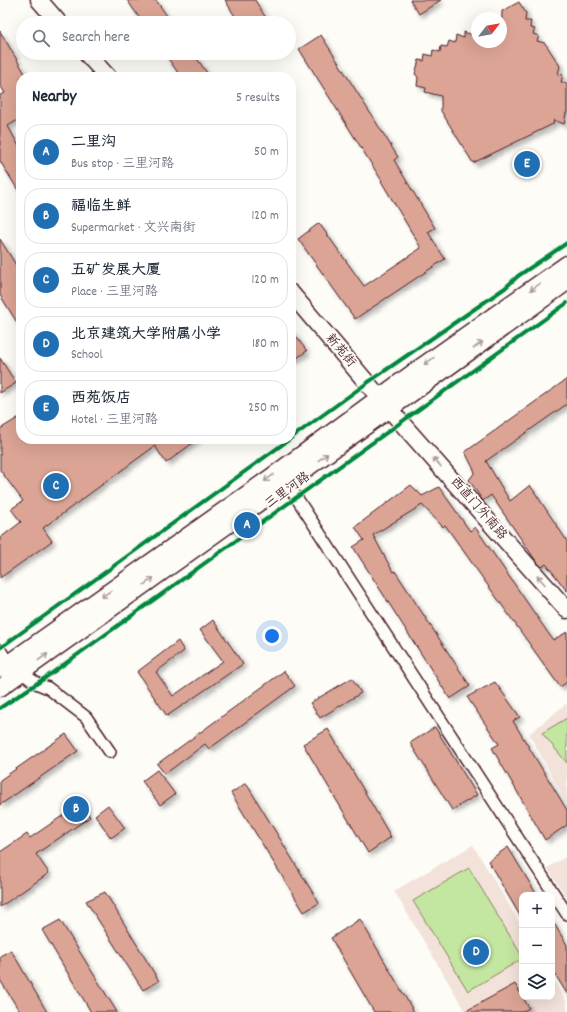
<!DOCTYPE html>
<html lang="en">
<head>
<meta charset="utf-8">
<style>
  :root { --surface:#fff; --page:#f6f6f7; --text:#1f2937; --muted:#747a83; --line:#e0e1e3; --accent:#1f6fb2 }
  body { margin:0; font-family:Dekko,"LXGW WenKai TC",sans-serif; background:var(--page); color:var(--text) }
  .controls { position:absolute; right:12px; bottom:12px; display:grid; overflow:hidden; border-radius:8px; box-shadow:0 4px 16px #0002 }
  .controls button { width:36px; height:36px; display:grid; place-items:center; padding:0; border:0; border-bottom:1px solid var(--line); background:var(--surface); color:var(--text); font:20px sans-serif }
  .compass { position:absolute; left:471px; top:12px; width:36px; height:36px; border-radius:50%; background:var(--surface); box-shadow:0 4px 16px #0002; rotate:59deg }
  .you { position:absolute; left:272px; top:636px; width:14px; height:14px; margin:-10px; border:3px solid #fff; border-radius:50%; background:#1a73e8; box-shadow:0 0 0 6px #1a73e833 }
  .badge { display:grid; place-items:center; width:26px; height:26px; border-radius:50%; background:var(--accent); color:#fff; font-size:13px; font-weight:700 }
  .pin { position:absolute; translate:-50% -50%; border:2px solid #fff; box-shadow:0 1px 4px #0006 }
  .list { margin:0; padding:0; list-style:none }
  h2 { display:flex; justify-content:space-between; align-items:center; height:52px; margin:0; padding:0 16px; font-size:17px }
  h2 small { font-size:13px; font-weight:400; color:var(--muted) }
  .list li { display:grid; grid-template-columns:26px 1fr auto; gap:12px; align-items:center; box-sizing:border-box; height:56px; margin:0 8px 8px; padding:0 8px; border:1px solid var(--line); border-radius:16px }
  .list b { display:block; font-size:15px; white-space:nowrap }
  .list p { margin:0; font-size:13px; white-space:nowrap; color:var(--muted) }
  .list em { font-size:13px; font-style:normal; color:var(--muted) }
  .icon { flex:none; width:22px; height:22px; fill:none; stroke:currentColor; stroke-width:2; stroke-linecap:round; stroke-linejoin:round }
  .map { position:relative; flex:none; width:567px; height:1012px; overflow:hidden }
  .search { position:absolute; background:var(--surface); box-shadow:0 4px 16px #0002; left:16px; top:16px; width:280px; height:44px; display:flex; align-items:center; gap:10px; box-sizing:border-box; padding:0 14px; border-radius:22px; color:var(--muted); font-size:15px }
  .panel { position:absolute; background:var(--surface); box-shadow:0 4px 16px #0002; left:16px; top:72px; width:280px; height:372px; border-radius:16px }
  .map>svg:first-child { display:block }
  .built { fill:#f3e2d9 }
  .grass { fill:#c3e6a0; stroke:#868266 }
  .building { fill:#dba494; stroke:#4a1f2b; filter:url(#shadow) }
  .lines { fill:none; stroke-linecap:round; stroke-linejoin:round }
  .street-casing { stroke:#4a1f2b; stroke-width:14 }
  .secondary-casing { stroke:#4a1f2b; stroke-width:19 }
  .street { stroke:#fdfcf7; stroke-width:11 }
  .secondary { stroke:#fdfcf7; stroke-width:16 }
  .cycleway-casing { stroke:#fdfcf7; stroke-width:6 }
  .cycleway { stroke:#00873e; stroke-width:4 }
  .oneway { stroke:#ac999b }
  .labels { text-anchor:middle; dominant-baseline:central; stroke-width:3.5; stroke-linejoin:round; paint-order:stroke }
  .street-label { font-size:13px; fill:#4a1f2b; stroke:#fdfcf7 }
</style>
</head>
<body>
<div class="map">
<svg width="567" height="1012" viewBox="0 0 567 1012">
  <defs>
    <filter id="shadow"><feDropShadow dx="3.5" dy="3.5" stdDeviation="2" flood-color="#0004"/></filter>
  </defs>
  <rect width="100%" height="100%" fill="#fdfcf7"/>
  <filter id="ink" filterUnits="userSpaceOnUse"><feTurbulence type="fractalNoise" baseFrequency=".025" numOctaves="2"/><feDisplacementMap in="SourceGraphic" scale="8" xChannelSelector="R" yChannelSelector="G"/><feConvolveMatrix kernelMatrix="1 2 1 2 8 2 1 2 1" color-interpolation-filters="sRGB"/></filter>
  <g filter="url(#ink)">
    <!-- built -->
    <path class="built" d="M 567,703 L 567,803 L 529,734 Z
      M 473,845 L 522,927 L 522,997 L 552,997 L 552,977 L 567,1003 L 567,1012 L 466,1012 L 394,891 Z
      M 567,856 L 567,898 L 547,868 Z"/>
    <!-- grass -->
    <path class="grass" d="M 567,718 L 567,763 L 542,733 Z
      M 469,868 L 522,956 L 522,959 L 468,991 L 413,901 Z"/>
    <!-- building -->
    <path class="building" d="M 127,0 L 156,0 L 172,23 L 143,23 Z
      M 225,0 L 255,0 L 269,23 L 239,23 Z
      M 410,0 L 441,0 L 419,14 Z
      M 519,2 L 526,13 L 525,21 L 531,21 L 530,28 L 535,29 L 533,34 L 539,36 L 537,41 L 545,43 L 560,66 L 558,74 L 563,75 L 561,82 L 567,83 L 567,113 L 566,113 L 564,124 L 554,120 L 553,124 L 473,163 L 441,111 L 441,96 L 425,92 L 426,88 L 417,86 L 418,77 L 415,74 L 419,60 L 424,61 L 425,54 L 432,56 L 433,50 L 440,52 L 441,46 L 447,47 L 449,41 L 455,43 L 456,35 L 464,38 L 464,32 L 477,36 L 477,42 L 501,42 L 502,11 Z
      M 0,31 L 27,77 L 21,77 L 21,118 L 8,126 L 21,150 L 21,195 L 0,161 L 0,95 L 5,93 L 0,85 Z
      M 321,35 L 398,157 L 394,160 L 435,228 L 428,232 L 445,259 L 355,319 L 298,239 L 319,223 L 364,286 L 421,248 L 381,181 L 382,181 L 299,49 Z
      M 164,53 L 193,53 L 210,77 L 181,77 Z
      M 0,239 L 21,273 L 21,329 L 0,295 Z
      M 291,330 L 307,351 L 291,362 Z
      M 0,358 L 16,383 L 0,393 Z
      M 567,379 L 567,404 L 486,461 L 510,501 L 530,485 L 567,541 L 567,591 L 546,564 L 542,567 L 536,561 L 491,495 L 483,501 L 469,480 L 475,472 L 465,452 Z
      M 21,416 L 21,439 L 198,439 L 166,463 L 155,446 L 43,528 L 52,541 L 0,578 L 0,538 L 21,522 L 11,509 L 23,501 L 0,470 L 0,429 Z
      M 411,485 L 422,496 L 439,487 L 470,531 L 475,527 L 553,640 L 567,632 L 567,682 L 560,687 L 445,525 L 443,527 L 422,505 L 373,535 L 393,572 L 395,571 L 470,686 L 450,699 L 353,547 L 364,540 L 355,527 Z
      M 213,620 L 243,664 L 167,716 L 137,672 L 178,641 L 184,651 L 156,672 L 173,696 L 223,661 L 200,630 Z
      M 284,671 L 295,686 L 209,749 L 205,744 L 165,774 L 157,764 Z
      M 352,678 L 361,693 L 320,718 L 310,703 Z
      M 495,682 L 520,717 L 513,721 L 567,810 L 567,825 L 545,840 L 492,748 L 499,744 L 467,697 Z
      M 435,727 L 477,795 L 452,810 L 410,743 Z
      M 328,729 L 391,837 L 368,853 L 303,744 Z
      M 66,734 L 78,751 L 0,805 L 0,780 Z
      M 157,770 L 175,794 L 160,805 L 142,781 Z
      M 246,783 L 319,903 L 304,912 L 231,793 Z
      M 81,803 L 90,817 L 36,854 L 49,873 L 0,907 L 0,852 L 27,834 L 30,838 Z
      M 108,805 L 125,828 L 111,838 L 95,815 Z
      M 508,847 L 537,895 L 522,895 L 522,919 L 488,861 Z
      M 105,892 L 159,981 L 143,990 L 86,901 Z
      M 360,919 L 414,1012 L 374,1012 L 331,938 Z
      M 60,920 L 117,1012 L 91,1012 L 42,930 Z
      M 552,920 L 567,945 L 567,994 L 552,969 Z
      M 11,950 L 47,1012 L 20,1012 L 0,980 L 0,956 Z
      M 515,984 L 529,1008 L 522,1012 L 464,1012 Z"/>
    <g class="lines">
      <defs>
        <path id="street" d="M 287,483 L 567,914
          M 0,650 L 8,663 L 36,683 L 48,688 L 86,717 L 110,752"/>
        <path id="secondary" d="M 39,0 L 59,23
          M 86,53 L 108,77
          M 291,293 L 390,410 L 567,610
          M 0,669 L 271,477 L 418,369 L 567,264
          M 0,688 L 567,282"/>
      </defs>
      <!-- street casing -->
      <use href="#street" class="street-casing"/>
      <!-- secondary casing -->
      <use href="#secondary" class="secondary-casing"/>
      <!-- street -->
      <use href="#street" class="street"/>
      <!-- secondary -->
      <use href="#secondary" class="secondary"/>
      <defs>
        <path id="cycleway" d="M 291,438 L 367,383 L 505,288 L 518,276 L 567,243
          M 0,648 L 290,439
          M 0,708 L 45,678 L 567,303"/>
      </defs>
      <!-- cycleway casing -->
      <use href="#cycleway" class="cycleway-casing"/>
      <!-- cycleway -->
      <use href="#cycleway" class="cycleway"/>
    </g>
    <!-- one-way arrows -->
    <defs><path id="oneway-shaft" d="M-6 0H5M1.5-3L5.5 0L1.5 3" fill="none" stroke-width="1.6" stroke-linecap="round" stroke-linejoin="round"/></defs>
    <g class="oneway">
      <use href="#oneway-shaft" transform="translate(535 287) rotate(145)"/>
      <use href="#oneway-shaft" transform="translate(478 345) rotate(-36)"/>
      <use href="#oneway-shaft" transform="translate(429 361) rotate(145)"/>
      <use href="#oneway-shaft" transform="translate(323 457) rotate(-36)"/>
      <use href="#oneway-shaft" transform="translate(437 462) rotate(-131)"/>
      <use href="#oneway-shaft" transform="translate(269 478) rotate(144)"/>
      <use href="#oneway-shaft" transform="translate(541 580) rotate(-131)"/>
      <use href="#oneway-shaft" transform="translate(149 581) rotate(-36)"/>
      <use href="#oneway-shaft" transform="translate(106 594) rotate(145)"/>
      <use href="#oneway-shaft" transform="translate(43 657) rotate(-36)"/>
    </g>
  </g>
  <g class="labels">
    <!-- street labels -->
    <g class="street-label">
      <text transform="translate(340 351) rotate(50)">新苑街</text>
      <text transform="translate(288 491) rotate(-36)">三里河路</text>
      <text transform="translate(478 509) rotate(49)">西直门外南路</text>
    </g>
  </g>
</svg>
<div class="controls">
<button>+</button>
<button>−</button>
<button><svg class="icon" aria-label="layers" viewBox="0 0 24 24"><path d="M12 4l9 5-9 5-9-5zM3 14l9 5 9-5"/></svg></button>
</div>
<svg class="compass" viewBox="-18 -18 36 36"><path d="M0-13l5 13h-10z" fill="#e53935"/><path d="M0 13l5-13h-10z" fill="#747a83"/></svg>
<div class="you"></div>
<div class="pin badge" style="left:247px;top:525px">A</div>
<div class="pin badge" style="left:76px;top:809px">B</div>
<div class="pin badge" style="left:56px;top:486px">C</div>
<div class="pin badge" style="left:476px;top:952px">D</div>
<div class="pin badge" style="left:527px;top:164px">E</div>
<div class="search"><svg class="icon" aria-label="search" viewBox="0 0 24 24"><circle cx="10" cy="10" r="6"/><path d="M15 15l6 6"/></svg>Search here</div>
<section class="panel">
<h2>Nearby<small>5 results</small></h2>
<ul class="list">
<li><span class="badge">A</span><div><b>二里沟</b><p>Bus stop · 三里河路</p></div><em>50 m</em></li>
<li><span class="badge">B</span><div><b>福临生鲜</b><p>Supermarket · 文兴南街</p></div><em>120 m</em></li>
<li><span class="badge">C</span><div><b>五矿发展大厦</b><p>Place · 三里河路</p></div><em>120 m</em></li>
<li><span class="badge">D</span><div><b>北京建筑大学附属小学</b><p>School</p></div><em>180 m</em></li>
<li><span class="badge">E</span><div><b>西苑饭店</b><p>Hotel · 三里河路</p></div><em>250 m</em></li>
</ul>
</section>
</div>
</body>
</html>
